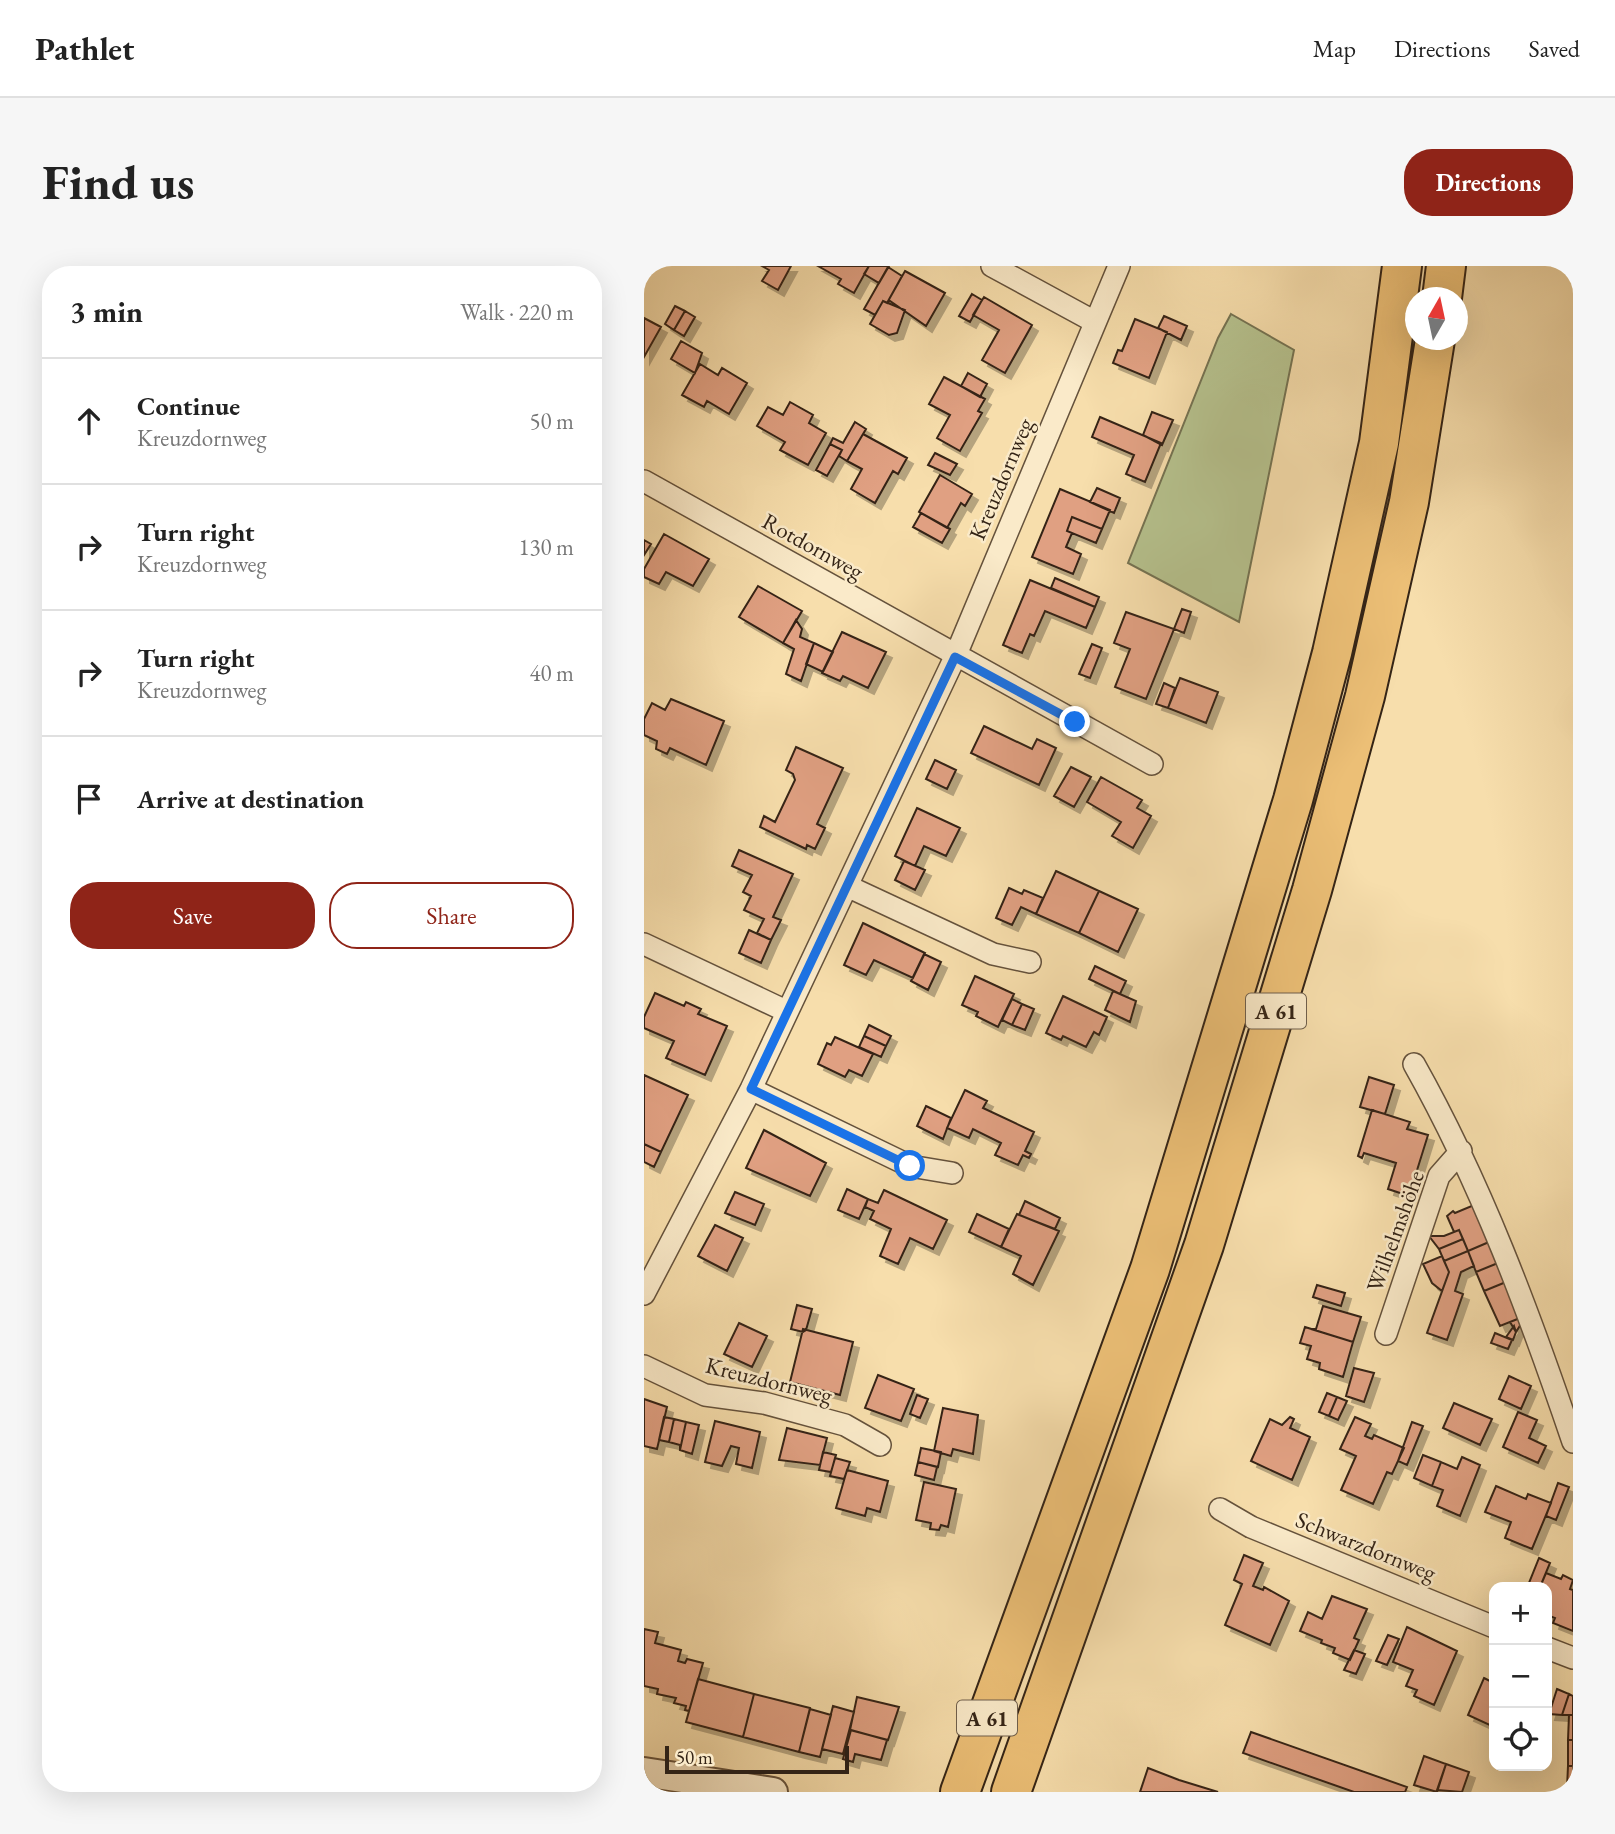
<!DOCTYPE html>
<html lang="en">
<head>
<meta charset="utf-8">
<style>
  :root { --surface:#fff; --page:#f6f6f6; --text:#222; --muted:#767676; --line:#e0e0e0; --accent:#8f2418 }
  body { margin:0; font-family:"EB Garamond",serif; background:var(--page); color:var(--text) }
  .controls { position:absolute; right:21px; bottom:21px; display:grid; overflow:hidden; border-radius:14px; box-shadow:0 7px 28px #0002 }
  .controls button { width:63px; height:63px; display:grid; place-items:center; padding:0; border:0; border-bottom:2px solid var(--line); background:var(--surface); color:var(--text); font:35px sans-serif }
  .compass { position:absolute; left:761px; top:21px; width:63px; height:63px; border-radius:50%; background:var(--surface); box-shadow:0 7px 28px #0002; rotate:9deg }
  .scale { position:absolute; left:21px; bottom:18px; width:184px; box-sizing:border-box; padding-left:7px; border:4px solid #342416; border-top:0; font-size:19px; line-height:24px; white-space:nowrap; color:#342416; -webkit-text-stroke:5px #faeac9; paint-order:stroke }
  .stop { position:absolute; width:21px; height:21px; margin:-16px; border:5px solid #1a73e8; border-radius:50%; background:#fff }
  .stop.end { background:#1a73e8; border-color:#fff; box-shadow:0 2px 7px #0008 }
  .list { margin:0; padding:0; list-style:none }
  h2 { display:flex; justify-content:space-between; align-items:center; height:91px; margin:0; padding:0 28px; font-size:30px }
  h2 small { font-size:23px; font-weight:400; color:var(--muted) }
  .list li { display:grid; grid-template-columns:46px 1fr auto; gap:21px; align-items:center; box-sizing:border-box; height:126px; padding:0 28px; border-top:2px solid var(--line) }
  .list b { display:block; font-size:26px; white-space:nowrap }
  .list p { margin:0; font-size:23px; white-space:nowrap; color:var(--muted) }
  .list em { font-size:23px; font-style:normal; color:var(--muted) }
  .actions { display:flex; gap:14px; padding:21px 28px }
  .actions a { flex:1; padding:16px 0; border:2px solid var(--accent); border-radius:28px; text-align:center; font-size:24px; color:var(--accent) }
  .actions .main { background:var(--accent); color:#fff }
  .icon { flex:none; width:38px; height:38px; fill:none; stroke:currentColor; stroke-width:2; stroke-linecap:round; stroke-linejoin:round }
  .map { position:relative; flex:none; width:929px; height:1526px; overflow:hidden; border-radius:28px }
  header { display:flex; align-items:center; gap:42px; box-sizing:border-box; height:98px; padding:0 35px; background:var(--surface); border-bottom:2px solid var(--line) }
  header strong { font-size:33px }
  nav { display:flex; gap:38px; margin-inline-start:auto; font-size:24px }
  .intro { display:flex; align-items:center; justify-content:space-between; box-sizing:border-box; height:168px; padding:0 42px }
  h1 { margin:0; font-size:49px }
  .button { padding:18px 32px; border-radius:28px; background:var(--accent); color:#fff; font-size:24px; font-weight:700 }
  main { display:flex; gap:42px; padding:0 42px }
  aside { flex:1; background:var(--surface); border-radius:28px; box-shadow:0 7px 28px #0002 }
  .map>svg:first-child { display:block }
  .green { fill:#b6c28e; stroke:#757352; stroke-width:2 }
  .building { fill:#e0a082; stroke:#342416; stroke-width:2; filter:url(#shadow) }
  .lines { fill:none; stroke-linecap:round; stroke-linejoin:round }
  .minor-casing { stroke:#65523c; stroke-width:24 }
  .tertiary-casing { stroke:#65523c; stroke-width:32 }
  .motorway-casing { stroke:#342416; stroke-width:42 }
  .minor { stroke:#faeac9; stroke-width:21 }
  .tertiary { stroke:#faeac9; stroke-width:28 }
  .motorway { stroke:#ecbf76; stroke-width:38 }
  .route { stroke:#1a73e8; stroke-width:9 }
  .labels { text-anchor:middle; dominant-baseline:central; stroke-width:5; stroke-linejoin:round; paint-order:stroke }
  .shield { fill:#faeac9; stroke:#6f5f4c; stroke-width:2 }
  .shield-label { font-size:21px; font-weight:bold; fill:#342416 }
  .street-label { font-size:23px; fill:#342416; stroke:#faeac9 }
</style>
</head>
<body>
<header>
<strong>Pathlet</strong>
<nav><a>Map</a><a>Directions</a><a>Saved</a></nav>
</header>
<div class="intro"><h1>Find us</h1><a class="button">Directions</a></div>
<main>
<aside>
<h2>3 min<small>Walk · 220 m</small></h2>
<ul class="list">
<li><svg class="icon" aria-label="ahead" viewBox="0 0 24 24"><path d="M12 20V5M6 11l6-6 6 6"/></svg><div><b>Continue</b><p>Kreuzdornweg</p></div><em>50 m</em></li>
<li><svg class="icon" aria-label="right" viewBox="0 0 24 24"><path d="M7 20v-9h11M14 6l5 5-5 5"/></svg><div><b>Turn right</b><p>Kreuzdornweg</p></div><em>130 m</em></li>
<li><svg class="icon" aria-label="right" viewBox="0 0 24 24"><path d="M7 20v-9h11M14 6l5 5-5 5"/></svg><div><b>Turn right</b><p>Kreuzdornweg</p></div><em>40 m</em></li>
<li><svg class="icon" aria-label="arrive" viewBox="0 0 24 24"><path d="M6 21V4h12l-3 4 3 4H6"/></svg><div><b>Arrive at destination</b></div></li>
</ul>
<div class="actions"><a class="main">Save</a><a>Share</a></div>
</aside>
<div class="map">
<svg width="929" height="1526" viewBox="0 0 929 1526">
  <defs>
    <filter id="shadow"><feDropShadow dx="6" dy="6" stdDeviation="0" flood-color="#0004"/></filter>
  </defs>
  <rect width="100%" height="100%" fill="#f7deac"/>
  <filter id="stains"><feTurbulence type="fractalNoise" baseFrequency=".00286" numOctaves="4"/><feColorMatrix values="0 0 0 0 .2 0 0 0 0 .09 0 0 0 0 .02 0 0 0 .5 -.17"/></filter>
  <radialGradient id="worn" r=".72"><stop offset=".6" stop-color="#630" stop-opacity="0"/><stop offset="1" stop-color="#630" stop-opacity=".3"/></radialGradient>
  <!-- green -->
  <path class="green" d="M 587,48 L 650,84 L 595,356 L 484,297 L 574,72 Z"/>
  <!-- building -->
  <path class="building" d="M 118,0 L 147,0 L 134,24 L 118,15 L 125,4 Z
    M 174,0 L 225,0 L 210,27 L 194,18 L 197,13 Z
    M 225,0 L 245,0 L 235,17 L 220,8 Z
    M 244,1 L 258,10 L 243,37 L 239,35 L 231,49 L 220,43 Z
    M 261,5 L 301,27 L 282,60 L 246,35 L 243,37 Z
    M 328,28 L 338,34 L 326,56 L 315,50 Z
    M 340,31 L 388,59 L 361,107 L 338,94 L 355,64 L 329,49 Z
    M 239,35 L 261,44 L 253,67 L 245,69 L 226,58 Z
    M 31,40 L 41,45 L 30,64 L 21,58 Z
    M 41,45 L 51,51 L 40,70 L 30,64 Z
    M 520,50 L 543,60 L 537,74 L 514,62 Z
    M 0,52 L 17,61 L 0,91 Z
    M 491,53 L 523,66 L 505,112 L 469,97 L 474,84 L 478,85 Z
    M 37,75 L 58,87 L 51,107 L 27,93 Z
    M 56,98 L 74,109 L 78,102 L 103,117 L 85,148 L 63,135 L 60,141 L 38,129 Z
    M 324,107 L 343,118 L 336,131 L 317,120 Z
    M 300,111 L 341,133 L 334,145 L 338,147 L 316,185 L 293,172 L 306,149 L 285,138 Z
    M 146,136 L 169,149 L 165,157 L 182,167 L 164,199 L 136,184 L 141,176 L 113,160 L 124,141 L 139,149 Z
    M 508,146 L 529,154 L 518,179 L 499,169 Z
    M 456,151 L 517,177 L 501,216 L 482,208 L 490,189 L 448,171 Z
    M 211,156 L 222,163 L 203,195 L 195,190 L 198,184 L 186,178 L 189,172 L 199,177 Z
    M 219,168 L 263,192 L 254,208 L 249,205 L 231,237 L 207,223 L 218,203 L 203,195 Z
    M 186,178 L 198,184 L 183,210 L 172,204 Z
    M 291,187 L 313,198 L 306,209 L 284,199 Z
    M 296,209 L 328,228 L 321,240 L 317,237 L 303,262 L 275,246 Z
    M 453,222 L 476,232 L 470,247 L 446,236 Z
    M 416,223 L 466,244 L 458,263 L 428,251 L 423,265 L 428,267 L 422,281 L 437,288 L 429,308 L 388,291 Z
    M 277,247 L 306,263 L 298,277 L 269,261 Z
    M 428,251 L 458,263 L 452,277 L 423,265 Z
    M 20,268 L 65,293 L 49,320 L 22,306 L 15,318 L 0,311 L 0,303 Z
    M 0,274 L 7,278 L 0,289 Z
    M 411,312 L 455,331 L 451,341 L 407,322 Z
    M 386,314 L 451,341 L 442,362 L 401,345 L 390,370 L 386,368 L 378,387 L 359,379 Z
    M 114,320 L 158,345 L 139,377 L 95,351 Z
    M 538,343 L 547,346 L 540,367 L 530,363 Z
    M 482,346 L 530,363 L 502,433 L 471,421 L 486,383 L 470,377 Z
    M 152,354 L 158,363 L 156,371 L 170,377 L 157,415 L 142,408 L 150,383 L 139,377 Z
    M 198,366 L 242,386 L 224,422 L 199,410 L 196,415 L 178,407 Z
    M 170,377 L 189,386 L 179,406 L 162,398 Z
    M 448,378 L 458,382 L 446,412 L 435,408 Z
    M 536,412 L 574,426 L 562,457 L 524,442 Z
    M 520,417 L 531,422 L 524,442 L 512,438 Z
    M 27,433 L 80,455 L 62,499 L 26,482 L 23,488 L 12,483 L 13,475 L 0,469 L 0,453 L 8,437 L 21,444 Z
    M 340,460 L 388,483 L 393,473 L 412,482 L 395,519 L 327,487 Z
    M 152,481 L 199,502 L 173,558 L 181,562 L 171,583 L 163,579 L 162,583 L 116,561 L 120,550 L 131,556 L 151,514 L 149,508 L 142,504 Z
    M 291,494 L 312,504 L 303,523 L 282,513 Z
    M 427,501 L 447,511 L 430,541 L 410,530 Z
    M 457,511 L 498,534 L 493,542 L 507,550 L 489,582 L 468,570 L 477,556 L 443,536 Z
    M 273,542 L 316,562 L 302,590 L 280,580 L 271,600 L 251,590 Z
    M 95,584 L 149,608 L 129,651 L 137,654 L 127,674 L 113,667 L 120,653 L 100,644 L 107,630 L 99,626 L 108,609 L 88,600 Z
    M 260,595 L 281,604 L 271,624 L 251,614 Z
    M 412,605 L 455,625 L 435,667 L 392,648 Z
    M 365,622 L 378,628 L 380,624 L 399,632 L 392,648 L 377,641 L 368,659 L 352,652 Z
    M 455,625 L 494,643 L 474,686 L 435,667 Z
    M 219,657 L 281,687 L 269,712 L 230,694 L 222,709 L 200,699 Z
    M 105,664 L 127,674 L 117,697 L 95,687 Z
    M 280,688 L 297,696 L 284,724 L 267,715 Z
    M 451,700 L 482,715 L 476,728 L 445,713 Z
    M 331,710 L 370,728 L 354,761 L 332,750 L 334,746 L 318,739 Z
    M 469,725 L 492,735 L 486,756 L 461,744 Z
    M 11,727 L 40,740 L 42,736 L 57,743 L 54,748 L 83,760 L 61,809 L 22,792 L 30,775 L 0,762 L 0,751 Z
    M 419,730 L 463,751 L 455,769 L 450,766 L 442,781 L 419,770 L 417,774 L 402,767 Z
    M 368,733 L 378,738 L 368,759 L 358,754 Z
    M 378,738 L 390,743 L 381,764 L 368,759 Z
    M 225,759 L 247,770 L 242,780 L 220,770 Z
    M 220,770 L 242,780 L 237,791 L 215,781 Z
    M 191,771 L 229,788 L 218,810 L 205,804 L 201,811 L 174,798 L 183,777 L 187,779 Z
    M 0,809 L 44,829 L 17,886 L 0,878 Z
    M 725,811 L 750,819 L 741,848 L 716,841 Z
    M 321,824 L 343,835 L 339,842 L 390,866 L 381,885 L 387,888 L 385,892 L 379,889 L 374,899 L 351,889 L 357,877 L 329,863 L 325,872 L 303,862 Z
    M 282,840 L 307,852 L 299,873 L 273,860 Z
    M 728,844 L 766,856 L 763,863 L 784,869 L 765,930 L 744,923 L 752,897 L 720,887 L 718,892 L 714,890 Z
    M 120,864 L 182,897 L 166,930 L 102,902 Z
    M 0,878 L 17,886 L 10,901 L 0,896 Z
    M 203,923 L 224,933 L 215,953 L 194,944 Z
    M 240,924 L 303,954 L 289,983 L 266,972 L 254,998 L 236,990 L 247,963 L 226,953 L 230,945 L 221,941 L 224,933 L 234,937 Z
    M 91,926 L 120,938 L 111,959 L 81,947 Z
    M 381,935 L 416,952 L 411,963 L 375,949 Z
    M 830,939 L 845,976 L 824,985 L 815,964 L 810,966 L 803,950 L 809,945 L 811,947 Z
    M 333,948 L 365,963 L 357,981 L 325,966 Z
    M 373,948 L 415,965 L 389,1019 L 369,1008 L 377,990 L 357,981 Z
    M 71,959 L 99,972 L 83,1005 L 54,990 Z
    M 815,964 L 819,973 L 795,983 L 785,970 L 800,970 Z
    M 819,973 L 824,985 L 800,995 L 795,983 Z
    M 845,976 L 854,997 L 832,1006 L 824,985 Z
    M 824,985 L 830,1000 L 817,1006 L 811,1025 L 819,1028 L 803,1074 L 783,1067 L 805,1006 L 800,995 Z
    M 798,990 L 805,1006 L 798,1025 L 788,1017 L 779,998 Z
    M 854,997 L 862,1016 L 840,1025 L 832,1006 Z
    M 862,1016 L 876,1052 L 856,1060 L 840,1025 Z
    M 673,1019 L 701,1027 L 697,1040 L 669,1031 Z
    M 153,1039 L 168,1043 L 162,1064 L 159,1066 L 147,1063 Z
    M 679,1040 L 717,1051 L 709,1076 L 667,1063 L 672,1063 Z
    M 876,1052 L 877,1058 L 872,1066 L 866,1056 Z
    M 95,1057 L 123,1070 L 108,1101 L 80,1088 Z
    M 870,1060 L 872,1066 L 869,1074 L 862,1071 Z
    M 661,1061 L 709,1076 L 699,1111 L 675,1103 L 676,1097 L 663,1093 L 667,1080 L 656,1077 Z
    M 159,1063 L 209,1076 L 196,1129 L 146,1116 Z
    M 851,1067 L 868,1074 L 864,1083 L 847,1077 Z
    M 710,1102 L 730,1107 L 720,1136 L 702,1130 Z
    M 234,1109 L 270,1123 L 257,1155 L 221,1142 Z
    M 865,1110 L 887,1120 L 877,1143 L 855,1133 Z
    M 683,1127 L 693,1131 L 685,1150 L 675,1146 Z
    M 273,1129 L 284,1133 L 276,1152 L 266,1148 Z
    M 693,1131 L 703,1135 L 694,1154 L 685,1150 Z
    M 0,1133 L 23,1141 L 13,1183 L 0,1180 Z
    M 810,1137 L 848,1153 L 836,1179 L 799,1162 Z
    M 299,1142 L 334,1149 L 329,1188 L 309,1183 L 307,1190 L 290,1185 Z
    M 874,1146 L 893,1154 L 885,1172 L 902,1180 L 894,1197 L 859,1181 Z
    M 20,1151 L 30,1153 L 25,1176 L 15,1174 Z
    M 646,1151 L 650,1153 L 646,1162 L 666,1171 L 648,1214 L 607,1195 L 626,1153 L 638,1159 Z
    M 711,1151 L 727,1158 L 721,1170 L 728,1173 L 730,1169 L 760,1182 L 748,1208 L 743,1206 L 729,1238 L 697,1224 L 712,1190 L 696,1183 Z
    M 30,1153 L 42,1156 L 36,1184 L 36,1179 L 25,1176 Z
    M 71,1155 L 116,1166 L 108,1202 L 92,1198 L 95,1182 L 87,1180 L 78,1200 L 61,1196 Z
    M 42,1156 L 55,1159 L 48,1188 L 36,1184 Z
    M 768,1156 L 779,1160 L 763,1199 L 754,1195 Z
    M 143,1162 L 183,1172 L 176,1199 L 135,1194 Z
    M 277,1182 L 297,1186 L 294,1201 L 274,1196 Z
    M 179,1186 L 192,1189 L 187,1206 L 175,1204 Z
    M 779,1189 L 797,1196 L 788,1220 L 770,1212 Z
    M 818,1191 L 836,1199 L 816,1250 L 793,1240 L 799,1224 L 788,1220 L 797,1196 L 813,1203 Z
    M 191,1192 L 206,1196 L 200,1213 L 186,1210 Z
    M 274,1196 L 293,1201 L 290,1214 L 271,1209 Z
    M 203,1204 L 244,1215 L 236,1246 L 223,1242 L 221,1250 L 192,1242 Z
    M 280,1216 L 312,1223 L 304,1261 L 297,1259 L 295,1264 L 286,1263 L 287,1257 L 272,1254 Z
    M 914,1217 L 925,1221 L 912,1254 L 902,1250 Z
    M 852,1220 L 882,1233 L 884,1228 L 907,1237 L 888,1283 L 861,1272 L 867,1256 L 841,1246 Z
    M 600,1289 L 619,1297 L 609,1320 L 619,1324 L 620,1321 L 645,1335 L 626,1379 L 581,1359 L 598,1318 L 590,1314 Z
    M 895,1292 L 906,1297 L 896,1321 L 885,1317 Z
    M 902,1307 L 917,1313 L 919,1309 L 929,1314 L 926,1323 L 929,1324 L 929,1365 L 909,1357 L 911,1352 L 903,1349 L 903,1321 L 896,1321 Z
    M 688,1330 L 723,1343 L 710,1372 L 715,1374 L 706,1394 L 689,1387 L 691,1382 L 677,1377 L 678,1374 L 656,1365 L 664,1346 L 678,1353 Z
    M 763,1361 L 813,1385 L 790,1439 L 770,1430 L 773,1424 L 762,1420 L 769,1404 L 749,1396 Z
    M 0,1363 L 14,1366 L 11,1377 L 37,1384 L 34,1395 L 41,1397 L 43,1393 L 59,1397 L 45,1445 L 41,1444 L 42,1440 L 30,1437 L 32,1432 L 13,1428 L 14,1423 L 0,1420 Z
    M 744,1369 L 755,1373 L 743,1399 L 732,1395 Z
    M 710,1384 L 721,1388 L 712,1408 L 700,1404 Z
    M 840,1412 L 850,1417 L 850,1461 L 824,1449 Z
    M 54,1413 L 110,1428 L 99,1471 L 42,1456 Z
    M 913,1423 L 925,1428 L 918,1449 L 905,1448 Z
    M 110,1428 L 166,1442 L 155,1486 L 99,1471 Z
    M 925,1428 L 929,1430 L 929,1449 L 918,1449 Z
    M 213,1431 L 255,1441 L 244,1474 L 206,1464 Z
    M 189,1440 L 210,1446 L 199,1488 L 178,1483 Z
    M 166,1443 L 187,1449 L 176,1491 L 155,1486 Z
    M 925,1449 L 929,1449 L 929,1474 L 924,1474 Z
    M 207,1464 L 243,1474 L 237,1494 L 211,1488 L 209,1496 L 199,1493 Z
    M 607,1466 L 763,1521 L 761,1526 L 710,1526 L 599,1487 Z
    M 924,1474 L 929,1474 L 929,1500 L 924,1500 Z
    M 780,1490 L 802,1498 L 793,1526 L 770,1519 Z
    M 802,1498 L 825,1506 L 818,1526 L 793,1524 Z
    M 924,1500 L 929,1500 L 929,1522 L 923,1522 Z
    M 504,1502 L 535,1514 L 574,1526 L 496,1526 Z"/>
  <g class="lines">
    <defs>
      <path id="minor" d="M 348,0 L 451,56
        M 0,215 L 508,498
        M 203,620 L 349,688 L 386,696
        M 0,678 L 142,745
        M 770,798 C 837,917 885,1046 929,1176
        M 107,823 L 266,900 L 308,907
        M 0,1028 L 107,823 L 311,391 L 475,0
        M 742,1068 L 795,910 L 817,885
        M 0,1100 L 61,1129 L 120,1137 L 201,1159 L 236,1179
        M 576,1243 L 607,1261 L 850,1361
        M 903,1382 L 929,1392"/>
      <path id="tertiary" d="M 0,1506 L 129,1526"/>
      <path id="motorway" d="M 798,32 L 802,0
        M 316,1526 L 506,1003 L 649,534 L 688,387 L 735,177 L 758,0
        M 367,1526 L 560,979 L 668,624 L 721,430 L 765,236 L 791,74"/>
    </defs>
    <!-- minor casing -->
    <use href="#minor" class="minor-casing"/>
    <!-- tertiary casing -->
    <use href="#tertiary" class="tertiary-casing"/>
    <!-- motorway casing -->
    <use href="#motorway" class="motorway-casing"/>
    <!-- minor -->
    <use href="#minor" class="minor"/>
    <!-- tertiary -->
    <use href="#tertiary" class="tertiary"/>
    <!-- motorway -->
    <use href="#motorway" class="motorway"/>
  </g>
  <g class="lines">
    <!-- route -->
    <path class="route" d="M 266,900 L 107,823 L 311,391 L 431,456"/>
  </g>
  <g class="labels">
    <!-- shield labels -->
    <g class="shield">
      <rect x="602" y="727.5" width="60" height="35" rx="5"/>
      <rect x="313" y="1434.5" width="60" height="35" rx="5"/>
    </g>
    <g class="shield-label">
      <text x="632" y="745">A 61</text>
      <text x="343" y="1452">A 61</text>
    </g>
    <!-- street labels -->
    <g class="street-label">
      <text transform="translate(357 213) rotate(-67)">Kreuzdornweg</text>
      <text transform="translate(169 280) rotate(29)">Rotdornweg</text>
      <text transform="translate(751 965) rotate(-70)">Wilhelmshöhe</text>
      <text transform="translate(125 1114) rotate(14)">Kreuzdornweg</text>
      <text transform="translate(722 1280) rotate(22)">Schwarzdornweg</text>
    </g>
  </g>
  <rect width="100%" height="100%" filter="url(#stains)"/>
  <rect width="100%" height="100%" fill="url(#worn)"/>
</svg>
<div class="controls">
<button>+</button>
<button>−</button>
<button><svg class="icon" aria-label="locate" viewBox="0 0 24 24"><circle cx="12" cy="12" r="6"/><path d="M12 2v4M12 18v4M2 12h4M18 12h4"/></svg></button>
</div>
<svg class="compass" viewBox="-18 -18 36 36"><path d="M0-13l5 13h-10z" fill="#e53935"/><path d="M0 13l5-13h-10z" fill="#767676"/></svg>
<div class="scale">50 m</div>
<div class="stop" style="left:266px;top:900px"></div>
<div class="stop end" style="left:431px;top:456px"></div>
</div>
</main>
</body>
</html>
